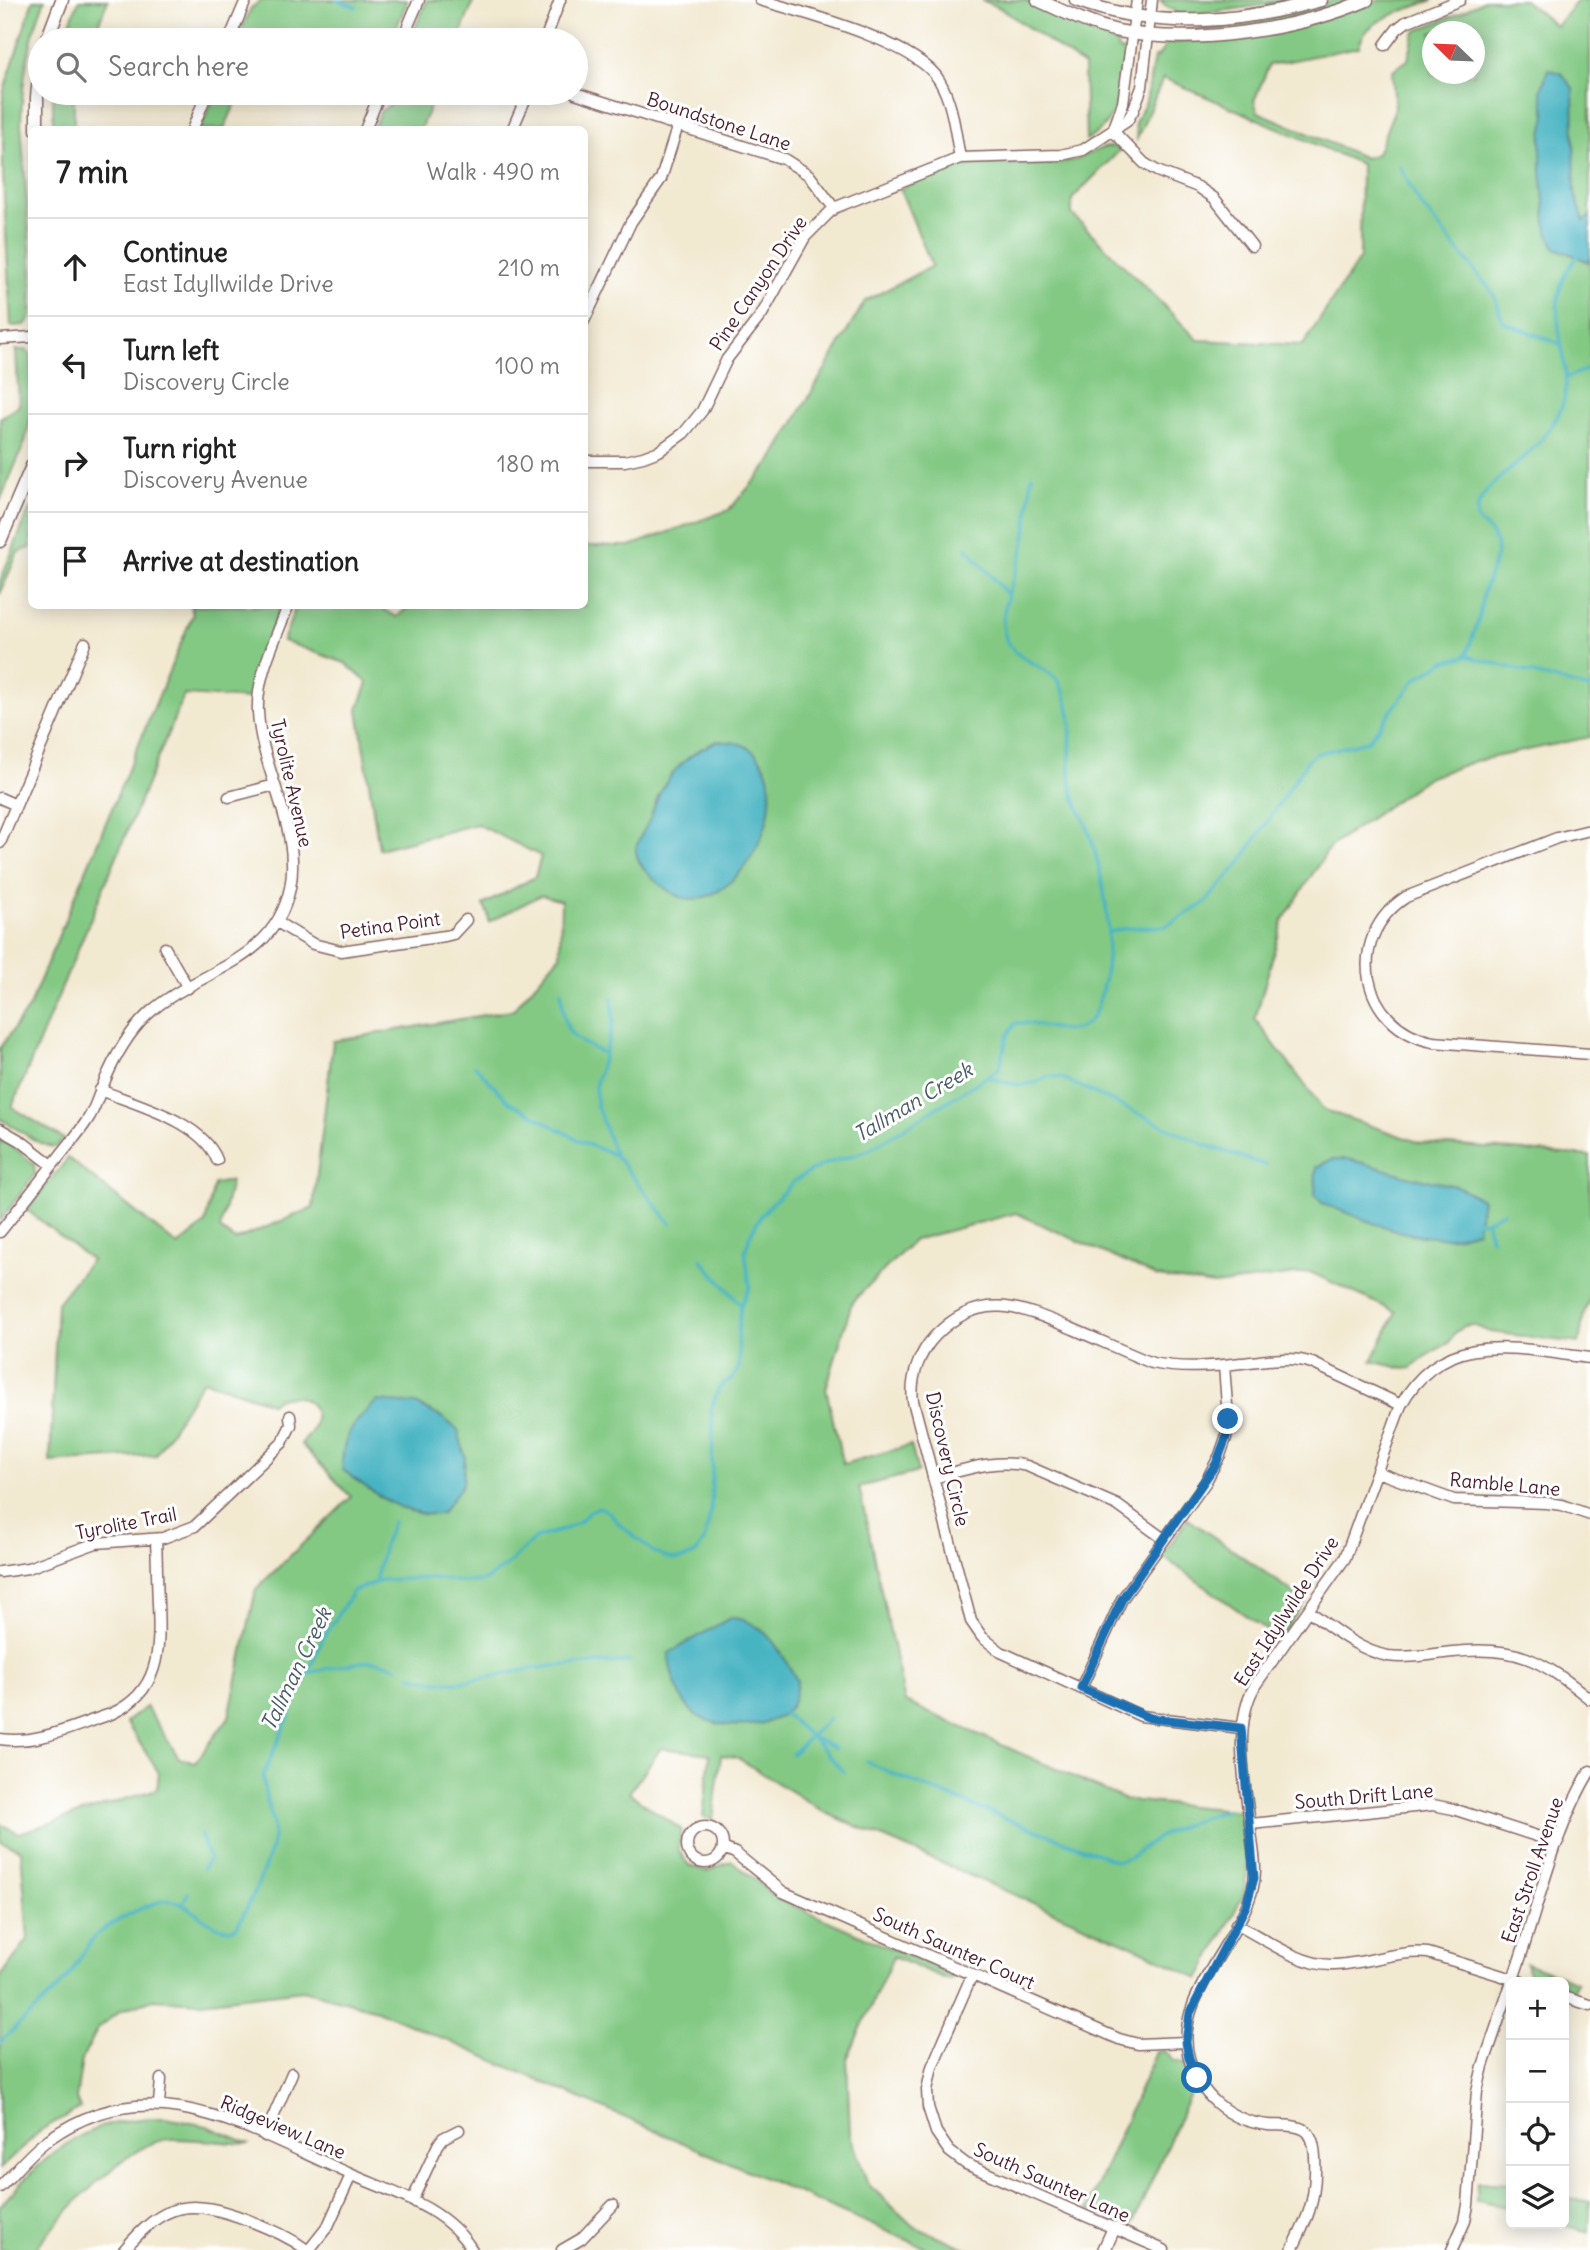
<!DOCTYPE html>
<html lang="en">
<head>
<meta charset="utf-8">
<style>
  :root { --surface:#fff; --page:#f2f2f2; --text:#222; --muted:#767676; --line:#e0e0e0 }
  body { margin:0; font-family:Delius,sans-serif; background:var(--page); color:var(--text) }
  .controls { position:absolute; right:21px; bottom:21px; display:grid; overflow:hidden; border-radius:10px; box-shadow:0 4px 18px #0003 }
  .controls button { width:63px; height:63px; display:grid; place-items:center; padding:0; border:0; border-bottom:2px solid var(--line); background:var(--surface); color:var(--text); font:35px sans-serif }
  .compass { position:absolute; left:1422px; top:21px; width:63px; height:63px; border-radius:50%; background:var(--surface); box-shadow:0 4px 18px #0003; rotate:293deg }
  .stop { position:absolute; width:21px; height:21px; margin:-16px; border:5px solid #1f6fb2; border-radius:50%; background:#fff }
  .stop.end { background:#1f6fb2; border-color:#fff; box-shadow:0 2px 7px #0008 }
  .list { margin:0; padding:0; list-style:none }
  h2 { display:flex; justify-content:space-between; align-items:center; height:91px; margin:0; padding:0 28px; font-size:30px }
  h2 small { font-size:23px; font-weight:400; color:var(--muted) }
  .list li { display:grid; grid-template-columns:46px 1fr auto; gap:21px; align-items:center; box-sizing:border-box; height:98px; padding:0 28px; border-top:2px solid var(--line) }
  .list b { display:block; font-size:26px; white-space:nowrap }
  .list p { margin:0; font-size:23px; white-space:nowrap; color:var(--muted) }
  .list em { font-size:23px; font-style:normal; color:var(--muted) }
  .icon { flex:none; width:38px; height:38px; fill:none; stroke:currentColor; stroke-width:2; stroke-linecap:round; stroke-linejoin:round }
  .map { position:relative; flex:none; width:1590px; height:2250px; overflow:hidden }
  .search { position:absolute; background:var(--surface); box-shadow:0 4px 18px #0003; left:28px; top:28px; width:560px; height:77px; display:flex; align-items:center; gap:18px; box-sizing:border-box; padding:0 24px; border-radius:38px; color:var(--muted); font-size:26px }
  .panel { position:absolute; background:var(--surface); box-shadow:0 4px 18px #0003; left:28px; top:126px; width:560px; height:483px; border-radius:10px }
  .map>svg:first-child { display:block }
  .green { fill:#83c984; stroke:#667458; stroke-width:2; fill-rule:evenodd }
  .water { fill:#46b4c2; stroke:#486a76; stroke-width:2 }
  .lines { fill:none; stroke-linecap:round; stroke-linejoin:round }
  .stream { stroke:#46b4c2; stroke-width:3.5 }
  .minor-casing { stroke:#856665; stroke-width:13 }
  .tertiary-casing { stroke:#856665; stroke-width:15 }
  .minor { stroke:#fff; stroke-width:10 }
  .tertiary { stroke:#fff; stroke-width:12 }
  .route { stroke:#1f6fb2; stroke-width:9 }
  .labels { text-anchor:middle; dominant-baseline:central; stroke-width:6; stroke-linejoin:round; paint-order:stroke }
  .street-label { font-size:19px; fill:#4a1f2b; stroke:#fff }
  .water-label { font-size:21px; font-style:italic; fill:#485b67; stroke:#fff }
</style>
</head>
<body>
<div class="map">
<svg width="1590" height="2250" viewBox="0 0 1590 2250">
  <rect width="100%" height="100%" fill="#fff"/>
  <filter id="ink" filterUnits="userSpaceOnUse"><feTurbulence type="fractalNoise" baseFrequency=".0143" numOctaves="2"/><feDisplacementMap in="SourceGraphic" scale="14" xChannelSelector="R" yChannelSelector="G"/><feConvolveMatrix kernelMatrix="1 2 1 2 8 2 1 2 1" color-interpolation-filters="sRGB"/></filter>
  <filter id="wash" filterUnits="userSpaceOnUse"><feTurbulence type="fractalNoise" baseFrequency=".00686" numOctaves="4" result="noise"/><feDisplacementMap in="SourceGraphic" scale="28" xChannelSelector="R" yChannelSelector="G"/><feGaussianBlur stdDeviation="1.57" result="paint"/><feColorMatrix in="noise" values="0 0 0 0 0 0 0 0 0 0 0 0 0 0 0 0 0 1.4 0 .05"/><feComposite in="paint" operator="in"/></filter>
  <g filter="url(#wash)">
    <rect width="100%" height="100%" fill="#f2e9d1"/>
    <!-- green -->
    <path class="green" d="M 33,0 L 45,0 C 28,40 22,80 21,123 L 32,275 L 31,317 L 25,325 L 11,326 L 3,174 L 3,94 Z
      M 79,0 L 108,0 L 92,40 L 63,40 Z
      M 263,0 L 408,0 L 391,40 L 237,40 L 251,8 Z
      M 427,0 L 474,0 L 458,40 L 410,40 Z
      M 982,0 L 1024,0 L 1090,28 L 1112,34 L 1113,42 L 1117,44 L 1118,50 L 1125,52 C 1120,88 1122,120 1086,140 L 1084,66 L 1000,8 Z
      M 1160,0 L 1302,0 L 1175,17 L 1175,10 L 1168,8 Z
      M 1334,0 L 1355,0 C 1300,20 1239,32 1180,31 C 1232,26 1284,15 1334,0 Z
      M 1379,0 L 1433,0 C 1409,10 1363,18 1359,47 L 1269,65 L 1254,101 L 1258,112 L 1365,158 L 1377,154 L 1395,108 L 1392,71 L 1408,60 L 1414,34 L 1418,30 L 1460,13 L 1484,0 L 1524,0 L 1556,26 L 1578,0 L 1590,0 L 1590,262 L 1582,259 L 1590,263 L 1590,737 L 1475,761 L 1427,778 L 1330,847 L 1283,920 L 1255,1019 L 1324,1110 L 1421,1143 L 1590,1156 L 1590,1298 L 1584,1313 L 1579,1343 L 1490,1332 L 1473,1325 L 1464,1326 L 1455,1333 L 1449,1343 L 1432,1352 L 1411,1368 L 1404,1369 L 1372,1361 L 1396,1312 L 1310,1272 L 1214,1285 L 1158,1277 L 1016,1213 L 914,1240 L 852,1302 L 826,1389 L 843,1464 L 911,1445 L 918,1472 L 859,1487 L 905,1702 L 1126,1800 L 1242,1811 L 1247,1872 L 1244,1894 L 1199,1979 L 1148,1953 L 824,1812 L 736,1757 L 721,1755 L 713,1819 L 703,1817 L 710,1754 L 661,1748 L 629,1793 L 682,1830 L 678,1849 L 689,1866 L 707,1871 L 732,1861 L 778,1899 L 954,1976 L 950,1980 L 944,1978 L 893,1957 L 847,2059 L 850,2135 L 868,2184 L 913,2226 L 970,2250 L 930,2250 L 377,2010 L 303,1990 L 201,2002 L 153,1999 L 139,2004 L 121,2010 L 98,2028 L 82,2059 L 76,2099 L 80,2108 L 41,2130 L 0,2169 L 0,1978 L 28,1939 L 21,1850 L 0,1841 L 0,1824 L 19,1833 L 157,1789 L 159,1773 L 126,1722 L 146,1707 L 179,1758 L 195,1763 L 229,1717 L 256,1589 L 351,1497 L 301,1444 C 306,1439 312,1433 314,1426 C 323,1399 289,1388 271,1403 L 203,1380 L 156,1455 L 50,1462 L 57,1303 L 91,1260 L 27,1210 L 68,1158 L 178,1246 L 205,1224 L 214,1184 L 231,1181 L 220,1229 L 235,1240 L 313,1208 L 333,1041 L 513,1010 L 560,955 L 561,901 L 541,895 L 489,922 L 488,914 L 483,905 L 535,877 L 541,856 L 477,824 L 379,849 L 358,709 L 368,683 L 345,663 L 283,641 L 296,606 L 378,606 L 397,617 L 409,606 L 584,606 L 585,546 L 630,546 L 729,510 L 771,462 L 865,301 L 932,266 L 900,189 C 921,180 944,168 966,165 C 1002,160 1040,169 1075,160 C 1088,156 1108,140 1120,150 L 1072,199 L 1072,214 L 1198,340 L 1303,345 L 1360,258 L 1361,164 L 1163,78 L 1137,139 L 1135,123 L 1146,102 L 1154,57 L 1158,57 L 1167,43 L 1204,40 L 1362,7 ZM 1432,32 L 1474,32 L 1474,74 L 1432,74 Z
      M 53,93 L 74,93 L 74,129 L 53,129 Z
      M 216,93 L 240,93 L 224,129 L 200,129 Z
      M 399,93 L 436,93 L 420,129 L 373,129 L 380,112 L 392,103 Z
      M 16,350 L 26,350 L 31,354 L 31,416 L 25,442 L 0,501 L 0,418 L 19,406 Z
      M 31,506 L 31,548 L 18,552 L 0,594 L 0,581 Z
      M 190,606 L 280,606 L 255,677 L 251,699 L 184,695 L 12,1107 L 64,1139 L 56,1147 C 40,1148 17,1127 0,1119 L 0,1048 L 29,1007 L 193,614 Z
      M 0,1140 L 11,1145 L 34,1164 L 35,1174 L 0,1221 Z
      M 1188,1519 L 1306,1601 L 1279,1639 L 1162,1556 Z
      M 1526,1963 L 1577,1982 L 1572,1991 L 1564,1989 L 1564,1982 L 1544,1982 L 1530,1978 Z
      M 1164,2051 L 1174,2061 L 1183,2063 L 1193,2087 L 1131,2228 L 1087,2209 L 1156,2052 Z
      M 166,2118 L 207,2126 L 250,2144 C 223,2143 195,2138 169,2139 C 128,2142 58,2218 35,2250 L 0,2250 L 0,2206 C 49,2151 87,2116 166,2118 Z
      M 1477,2182 L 1511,2184 L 1511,2208 L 1476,2201 Z
      M 1564,2199 L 1590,2201 L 1589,2232 L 1559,2224 L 1564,2224 Z"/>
    <!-- water -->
    <path class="water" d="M 1548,69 L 1561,73 L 1573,88 L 1575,193 L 1584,221 L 1590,216 L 1590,262 L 1555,248 L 1547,231 L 1541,172 L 1541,139 L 1546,115 L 1541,91 Z
      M 718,741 C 729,742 740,742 749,748 C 808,790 732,931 670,892 C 657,883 638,868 636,852 C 635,843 644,831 648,823 C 653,813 655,802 660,793 C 673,768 692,751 718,741 Z
      M 1332,1159 L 1349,1159 L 1411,1177 L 1457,1186 L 1482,1199 L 1477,1230 C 1433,1252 1364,1220 1322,1203 L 1315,1195 L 1316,1167 Z
      M 377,1401 L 416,1404 L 443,1418 L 458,1430 L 465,1457 L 463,1484 L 442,1513 C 408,1521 369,1490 343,1470 C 339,1440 355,1420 377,1401 Z
      M 730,1618 C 765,1619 783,1654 797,1681 C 796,1690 795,1700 790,1707 C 774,1730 720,1730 698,1716 C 681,1706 669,1672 669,1653 Z"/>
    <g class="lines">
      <!-- stream -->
      <path class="stream" d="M 337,0 L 356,7
        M 1400,167 L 1420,204 L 1494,294 L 1503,322 L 1560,344
        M 1566,378 L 1590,368
        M 967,548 L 1007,594
        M 1467,656 L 1590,689
        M 1109,932 L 1127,928 L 1166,926 L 1205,903 L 1240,863 L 1308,760 L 1315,754 L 1368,741 L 1416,679 L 1443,662 L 1466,656 L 1479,618 L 1483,593 L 1497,555 L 1496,544 L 1492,535 L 1477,519 C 1473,491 1511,471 1528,454 C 1542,440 1555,424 1562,406 C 1577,363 1542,318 1566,274 C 1570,267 1573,261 1578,256
        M 561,991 C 566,1033 565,1036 604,1053
        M 612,998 L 614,1021 L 595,1087 L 597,1107 L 615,1155 L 671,1224
        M 475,1066 L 508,1101 L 582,1142 L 615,1155
        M 989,1077 C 1010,1085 1028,1090 1048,1076 L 1060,1077 L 1203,1144 L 1265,1165
        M 1474,1221 L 1486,1221 L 1491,1238
        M 1486,1221 L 1503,1212
        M 701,1259 L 741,1305
        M 375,1582 L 385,1541 L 393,1522
        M 308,1673 C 336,1668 373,1653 398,1668
        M 410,1675 C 460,1692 490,1674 538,1668 C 568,1664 600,1664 630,1661
        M 780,1710 L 810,1736 L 844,1772
        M 812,1737 L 835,1748
        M 792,1754 L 829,1718
        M 866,1761 L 900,1777 L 1116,1861 C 1132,1860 1133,1855 1145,1846 C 1169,1828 1198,1820 1226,1810
        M 201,1835 L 209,1859 L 203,1869
        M 182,1904 L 188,1893
        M 0,2042 C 22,2021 47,2002 66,1979 C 76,1967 83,1951 93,1939 C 105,1925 146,1904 163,1901 C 190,1895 207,1935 236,1928 C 249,1905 277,1849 273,1825 C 270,1807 263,1794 263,1776 L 323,1638 L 353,1591 L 382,1580 L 432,1578 L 464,1582 L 484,1581 L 510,1563 L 535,1538 L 566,1529 L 580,1521 L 590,1511 L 599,1507 L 609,1512 L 621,1526 L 654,1552 L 664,1557 L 676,1560 L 686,1558 L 696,1553 L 704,1541 L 711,1512 L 713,1427 L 711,1408 L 720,1386 L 733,1378 L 739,1367 L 738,1331 L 741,1305 L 750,1287 L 745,1251 L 751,1233 L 762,1214 L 793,1182 L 806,1174 L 822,1165 L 869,1150 L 999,1069 L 1008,1034 L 1016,1023 C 1037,1020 1070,1040 1087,1023 C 1096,1015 1098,1005 1101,994 C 1115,942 1106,884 1089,832 C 1085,819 1077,807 1073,793 C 1063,756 1080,728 1062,688 C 1051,662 1009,664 1004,631 C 999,606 1018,572 1023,549 C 1029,525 1029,499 1032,475"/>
    </g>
  </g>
  <g filter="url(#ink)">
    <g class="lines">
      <defs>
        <path id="minor" d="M 760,0 C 804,13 916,42 939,80 C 953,103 955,132 960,158
          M 229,40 L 246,0
          M 402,40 L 419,0
          M 545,40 L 560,0
          M 1385,45 L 1397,29 L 1406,22 L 1460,0
          M 575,93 L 784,159 L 809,175 L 834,208
          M 192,130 L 207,93
          M 365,130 L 380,93
          M 512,130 L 528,93
          M 1113,131 L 1144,163 L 1157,171 L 1198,187 L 1214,198 L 1252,246
          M 1113,131 L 1123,103 L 1137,0
          M 584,321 L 631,222 L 661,179 L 678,125
          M 0,339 L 32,337
          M 584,461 L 625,461 L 643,457 L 659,451 L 684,433 L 702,411 L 727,359 L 762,314 L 805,237 L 834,208 L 960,158 L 1061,155 L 1083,150 L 1127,121 L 1133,111 L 1142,87 L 1152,0
          M 229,797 L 275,785
          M 0,798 L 16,805
          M 1590,830 L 1557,838 L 1406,897 C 1344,937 1360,1027 1433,1042 L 1590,1054
          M 0,843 L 85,643
          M 277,922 L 313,944 L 341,951 L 445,936 L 453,934 L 466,920
          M 165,948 L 188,988
          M 100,1090 C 137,1105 202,1121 217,1160
          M 0,1129 L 21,1141 L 52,1165
          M 0,1232 C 20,1207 39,1182 59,1157 C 69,1144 80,1132 88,1119 C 95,1109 98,1096 103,1085 C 114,1058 127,1034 148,1014 C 197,969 274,965 290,888 C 302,829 261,771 258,712 C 256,676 276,639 288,606
          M 1377,1472 L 1454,1500 L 1547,1503 L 1562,1505 L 1590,1515
          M 933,1478 C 964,1470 995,1458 1027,1466 L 1117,1505 L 1164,1539
          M 0,1572 L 28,1568 L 96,1543 L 163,1538 L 195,1526 L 282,1443 L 291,1425 L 290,1416
          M 1309,1611 C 1332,1628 1359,1651 1388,1656 C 1409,1659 1432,1654 1453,1652 C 1516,1645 1542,1660 1590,1699
          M 1081,1688 L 1122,1599 L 1205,1483 L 1220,1455 L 1226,1438 L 1228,1419 L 1224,1365
          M 1241,1728 L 1141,1716 L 1001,1652 L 982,1637 L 971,1621 L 913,1401 C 910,1378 919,1353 935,1336 C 980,1289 1021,1307 1073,1329 C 1099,1340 1125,1352 1152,1363 C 1182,1369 1210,1367 1241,1363 C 1264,1361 1289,1355 1312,1363 L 1401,1405
          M 0,1739 C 38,1745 76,1725 111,1714 C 160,1692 160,1651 158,1604 C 157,1582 157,1561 156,1539
          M 1251,1824 L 1433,1805 L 1453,1809 L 1558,1843
          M687 1845a18 18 0 1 1 36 0a18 18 0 1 1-36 0Z
          M 723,1848 L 735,1853 L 783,1892 L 1119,2039 L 1138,2044 L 1186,2042
          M 1236,1924 C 1263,1938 1300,1965 1331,1965 C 1363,1965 1396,1950 1428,1953 L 1522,1982
          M 972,1975 L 932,2067 L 927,2090 L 928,2107 L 936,2132 L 949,2151 L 966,2164 L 1164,2250
          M 1512,1982 C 1537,1914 1552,1833 1590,1771
          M 1564,1997 L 1590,2005
          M 159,2104 L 161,2079
          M 265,2136 L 292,2073
          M 0,2187 C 16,2171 30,2152 49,2139 C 152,2065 250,2130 348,2173 C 392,2193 445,2206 472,2250
          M 412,2201 L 438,2145 L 443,2138 L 459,2130
          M 124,2250 C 166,2201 189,2198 248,2220 C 270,2229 288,2236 307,2250
          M 309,2250 L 328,2226 L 351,2175
          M 562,2250 L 581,2239 L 613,2205
          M 1292,2250 C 1298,2237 1305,2224 1309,2211 C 1315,2194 1321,2140 1305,2130 C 1295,2124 1280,2126 1268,2125 C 1229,2121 1199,2095 1189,2058 C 1172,1999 1240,1942 1253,1887 C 1257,1872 1254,1855 1252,1840 C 1247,1793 1230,1725 1256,1684 L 1345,1558 L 1401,1405 C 1444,1327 1518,1349 1590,1358
          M 1452,2250 L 1465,2221 L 1468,2205 L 1477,2091 L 1483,2066 L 1511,1984"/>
        <path id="tertiary" d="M 1038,0 C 1064,12 1090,25 1118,31 C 1193,46 1297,30 1367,0
          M 1076,0 C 1158,31 1238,23 1321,0
          M 47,40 L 62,0
          M 37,130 L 37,97 L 40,69
          M 0,541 L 32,466
          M 1104,2250 L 1114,2228"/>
      </defs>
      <!-- minor casing -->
      <use href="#minor" class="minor-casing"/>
      <!-- tertiary casing -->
      <use href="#tertiary" class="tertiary-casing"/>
      <!-- minor -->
      <use href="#minor" class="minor"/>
      <!-- tertiary -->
      <use href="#tertiary" class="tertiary"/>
    </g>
  </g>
  <g class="lines" filter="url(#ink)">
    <!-- route -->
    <path class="route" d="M 1197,2078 L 1189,2058 L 1186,2042 L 1190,2013 L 1246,1906 L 1254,1878 L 1241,1728 L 1150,1718 L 1081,1688 L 1122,1599 L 1216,1464 L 1226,1438 L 1228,1419"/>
  </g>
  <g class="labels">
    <!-- street labels -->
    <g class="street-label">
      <text transform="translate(719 121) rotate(18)">Boundstone Lane</text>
      <text transform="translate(758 283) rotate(-56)">Pine Canyon Drive</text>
      <text transform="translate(292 783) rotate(77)">Tyrolite Avenue</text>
      <text transform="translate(390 925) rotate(-8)">Petina Point</text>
      <text transform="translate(948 1459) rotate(77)">Discovery Circle</text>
      <text transform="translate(1505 1484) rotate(5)">Ramble Lane</text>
      <text transform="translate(126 1523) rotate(-11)">Tyrolite Trail</text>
      <text transform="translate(1286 1611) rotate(-57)">East Idyllwilde Drive</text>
      <text transform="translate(1364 1796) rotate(-5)">South Drift Lane</text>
      <text transform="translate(1532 1870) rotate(-71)">East Stroll Avenue</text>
      <text transform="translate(954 1948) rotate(24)">South Saunter Court</text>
      <text transform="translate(283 2127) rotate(23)">Ridgeview Lane</text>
      <text transform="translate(1052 2182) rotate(24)">South Saunter Lane</text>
    </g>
    <!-- water labels -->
    <g class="water-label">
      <text transform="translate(913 1102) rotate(-31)">Tallman Creek</text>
      <text transform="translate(296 1669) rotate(-64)">Tallman Creek</text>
    </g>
  </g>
</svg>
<div class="controls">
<button>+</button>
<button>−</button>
<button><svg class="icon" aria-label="locate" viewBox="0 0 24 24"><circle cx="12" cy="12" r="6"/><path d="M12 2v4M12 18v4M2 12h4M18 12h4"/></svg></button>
<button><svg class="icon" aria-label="layers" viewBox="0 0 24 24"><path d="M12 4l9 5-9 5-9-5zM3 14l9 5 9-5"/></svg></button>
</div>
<svg class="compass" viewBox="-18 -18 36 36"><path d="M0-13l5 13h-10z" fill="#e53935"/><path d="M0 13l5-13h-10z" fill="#767676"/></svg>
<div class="stop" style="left:1197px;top:2078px"></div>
<div class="stop end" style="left:1228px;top:1419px"></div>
<div class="search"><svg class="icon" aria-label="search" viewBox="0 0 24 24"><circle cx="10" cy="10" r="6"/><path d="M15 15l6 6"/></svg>Search here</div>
<section class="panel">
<h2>7 min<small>Walk · 490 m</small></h2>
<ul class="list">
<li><svg class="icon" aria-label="ahead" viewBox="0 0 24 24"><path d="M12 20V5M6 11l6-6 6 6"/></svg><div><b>Continue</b><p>East Idyllwilde Drive</p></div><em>210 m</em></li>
<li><svg class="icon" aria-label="left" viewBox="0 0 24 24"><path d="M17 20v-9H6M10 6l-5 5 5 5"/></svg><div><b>Turn left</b><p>Discovery Circle</p></div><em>100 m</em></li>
<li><svg class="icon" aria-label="right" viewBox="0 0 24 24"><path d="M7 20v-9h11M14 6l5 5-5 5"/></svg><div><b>Turn right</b><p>Discovery Avenue</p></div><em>180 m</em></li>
<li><svg class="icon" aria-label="arrive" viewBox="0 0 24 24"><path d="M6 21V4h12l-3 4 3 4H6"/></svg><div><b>Arrive at destination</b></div></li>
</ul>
</section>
</div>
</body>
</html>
